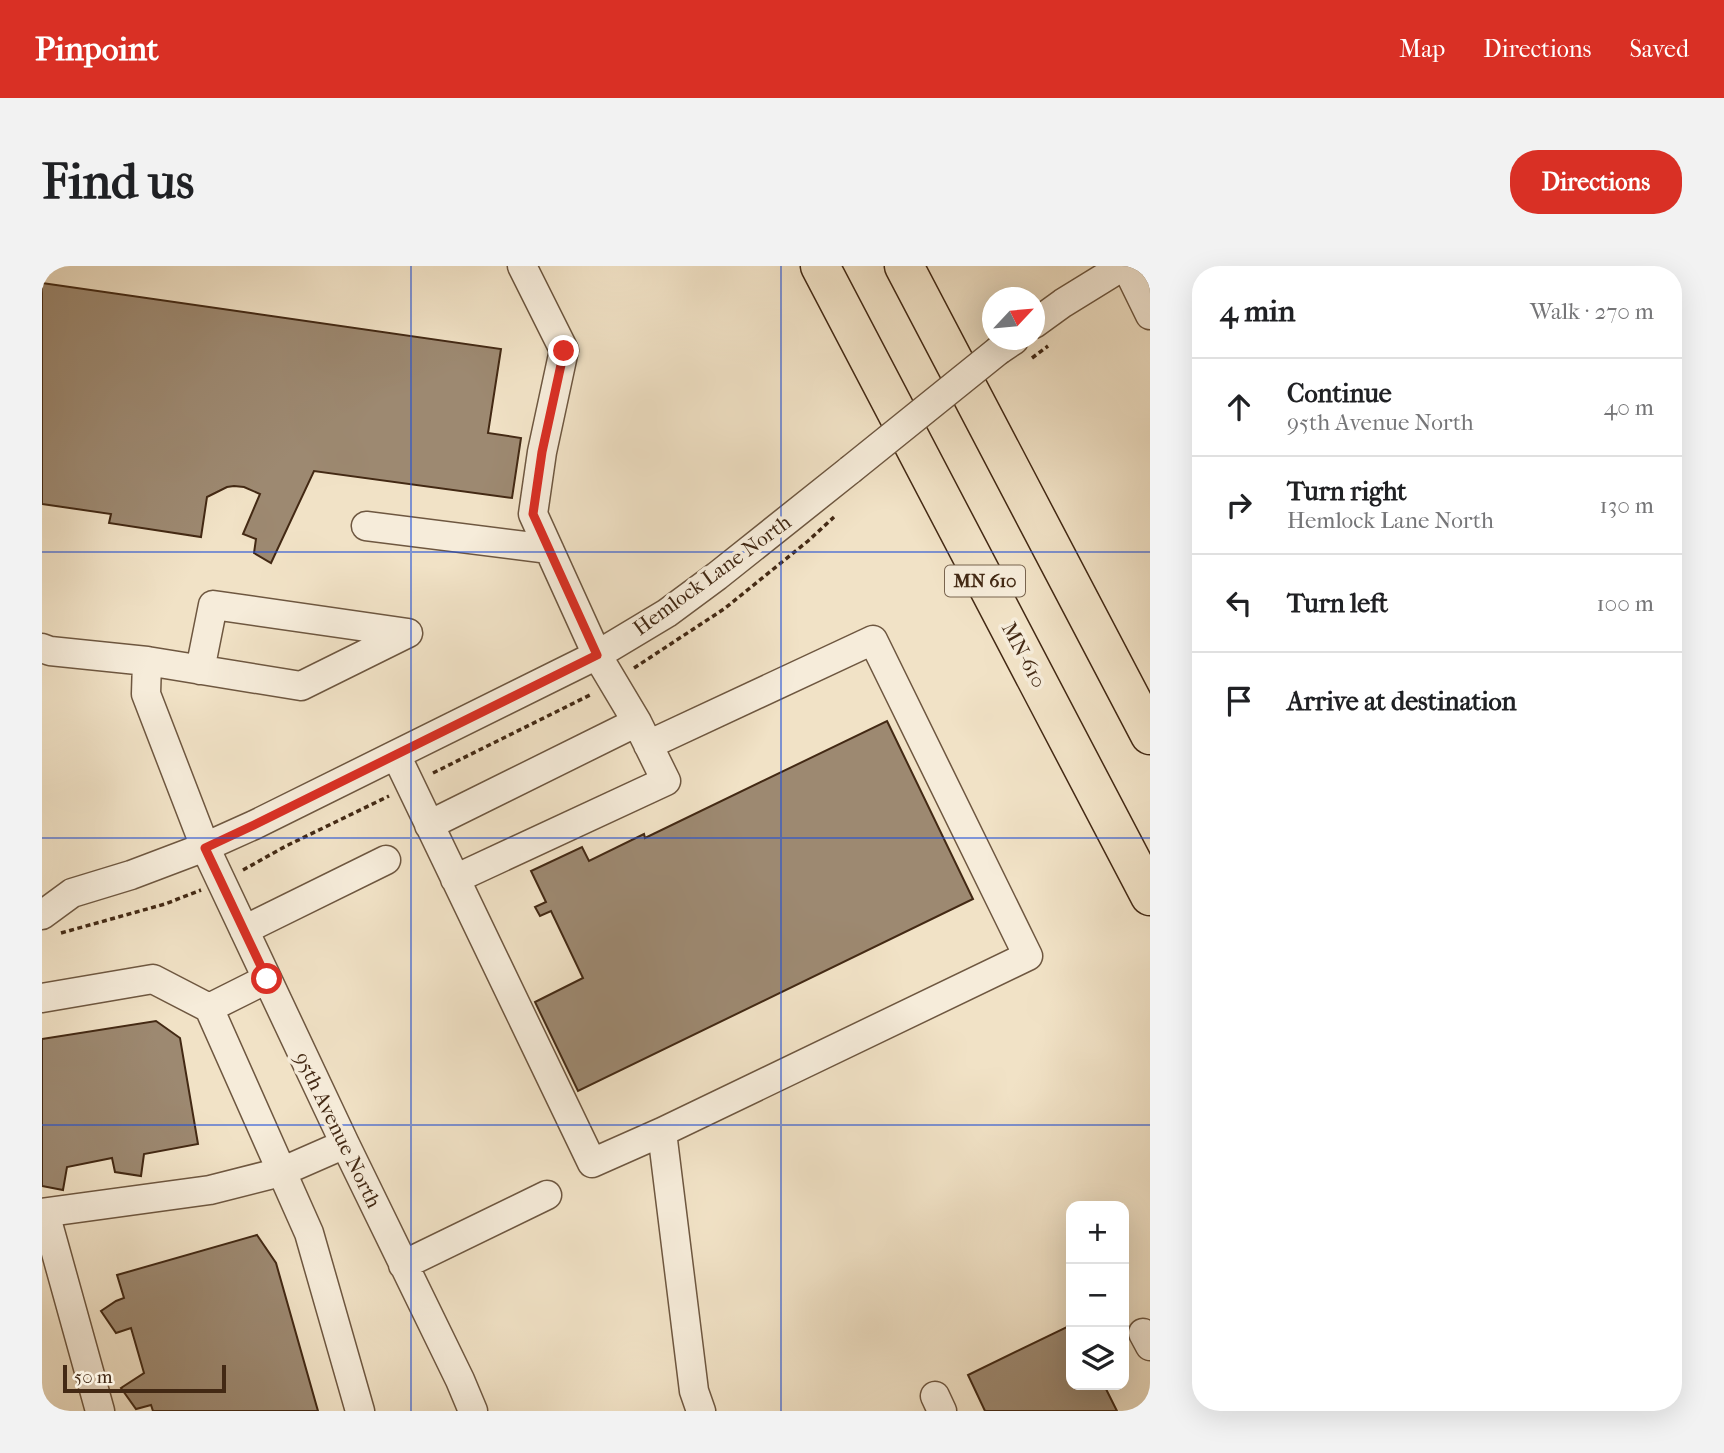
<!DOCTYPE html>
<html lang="en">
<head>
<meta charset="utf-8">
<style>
  :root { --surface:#fff; --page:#f2f2f2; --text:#202124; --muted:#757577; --line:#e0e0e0; --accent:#d93025 }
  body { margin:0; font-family:"IM FELL French Canon",serif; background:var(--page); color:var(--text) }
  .controls { position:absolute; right:21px; bottom:21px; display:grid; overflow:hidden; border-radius:14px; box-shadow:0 7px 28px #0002 }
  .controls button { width:63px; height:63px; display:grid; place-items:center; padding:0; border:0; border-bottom:2px solid var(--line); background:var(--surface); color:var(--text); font:35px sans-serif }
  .compass { position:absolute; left:940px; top:21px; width:63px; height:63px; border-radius:50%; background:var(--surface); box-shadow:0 7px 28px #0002; rotate:64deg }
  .scale { position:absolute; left:21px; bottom:18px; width:163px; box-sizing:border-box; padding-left:7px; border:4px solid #432914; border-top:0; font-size:19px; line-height:24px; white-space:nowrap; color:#432914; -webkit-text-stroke:5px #f6ecda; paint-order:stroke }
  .stop { position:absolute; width:21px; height:21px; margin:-16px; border:5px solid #d93025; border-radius:50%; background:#fff }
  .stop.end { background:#d93025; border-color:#fff; box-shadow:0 2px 7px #0008 }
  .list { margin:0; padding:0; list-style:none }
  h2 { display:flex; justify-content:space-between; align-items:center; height:91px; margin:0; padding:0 28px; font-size:30px }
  h2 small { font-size:23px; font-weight:400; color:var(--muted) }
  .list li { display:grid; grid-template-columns:46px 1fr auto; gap:21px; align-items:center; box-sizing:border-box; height:98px; padding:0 28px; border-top:2px solid var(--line) }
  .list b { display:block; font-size:26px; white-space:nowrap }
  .list p { margin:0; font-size:23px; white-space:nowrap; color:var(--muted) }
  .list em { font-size:23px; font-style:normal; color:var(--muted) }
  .icon { flex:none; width:38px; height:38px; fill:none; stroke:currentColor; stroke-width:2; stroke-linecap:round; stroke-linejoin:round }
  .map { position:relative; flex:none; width:1108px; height:1145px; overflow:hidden; border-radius:28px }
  header { display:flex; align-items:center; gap:42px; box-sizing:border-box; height:98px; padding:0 35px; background:var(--accent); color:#fff }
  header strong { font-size:33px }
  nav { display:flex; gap:38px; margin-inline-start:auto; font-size:24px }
  .intro { display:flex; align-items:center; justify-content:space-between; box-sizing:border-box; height:168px; padding:0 42px }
  h1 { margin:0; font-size:49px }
  .button { padding:18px 32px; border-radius:28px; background:var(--accent); color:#fff; font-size:24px; font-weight:700 }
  main { display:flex; gap:42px; padding:0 42px }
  aside { flex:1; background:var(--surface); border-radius:28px; box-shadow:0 7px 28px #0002 }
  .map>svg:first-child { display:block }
  .building { fill:#9d8971; stroke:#432914; stroke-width:2 }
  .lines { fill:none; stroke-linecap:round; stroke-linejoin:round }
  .minor-casing { stroke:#6e5740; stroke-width:31 }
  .highway-casing { stroke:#432914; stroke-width:41 }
  .path { stroke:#432914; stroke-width:3.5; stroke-dasharray:5 3.5; stroke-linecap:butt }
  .minor { stroke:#f6ecda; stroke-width:28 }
  .highway { stroke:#f1e2c6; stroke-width:38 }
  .minor-bridge-casing { stroke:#6e5740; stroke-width:31; stroke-linecap:butt }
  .minor-bridge { stroke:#f6ecda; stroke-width:28 }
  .route { stroke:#d93025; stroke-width:9 }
  .grid { fill:none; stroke:#1d4ed8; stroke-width:2; stroke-opacity:0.55 }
  .labels { text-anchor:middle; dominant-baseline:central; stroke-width:7; stroke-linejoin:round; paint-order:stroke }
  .shield { fill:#f6ecda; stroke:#79644f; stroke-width:2 }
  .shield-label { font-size:19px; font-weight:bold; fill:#432914 }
  .street-label { font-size:21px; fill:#432914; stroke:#f6ecda }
</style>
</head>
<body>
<header>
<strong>Pinpoint</strong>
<nav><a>Map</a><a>Directions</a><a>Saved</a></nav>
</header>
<div class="intro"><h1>Find us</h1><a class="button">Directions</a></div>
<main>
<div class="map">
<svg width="1108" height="1145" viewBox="0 0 1108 1145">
  <rect width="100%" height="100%" fill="#f1e2c6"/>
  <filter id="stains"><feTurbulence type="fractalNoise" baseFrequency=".00286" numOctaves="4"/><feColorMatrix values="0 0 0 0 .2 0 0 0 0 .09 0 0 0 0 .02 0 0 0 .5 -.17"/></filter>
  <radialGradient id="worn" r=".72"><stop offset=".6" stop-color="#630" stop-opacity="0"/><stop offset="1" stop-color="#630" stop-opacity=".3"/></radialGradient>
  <!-- building -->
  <path class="building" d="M 0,17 L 459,83 L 446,167 L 479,172 L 470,232 L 272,205 L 229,297 L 212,287 L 214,273 L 201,268 L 218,228 L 202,221 L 192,220 L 185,221 L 165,231 L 159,271 L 67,257 L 69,248 L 0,238 Z
    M 845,455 L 931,633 L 536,825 L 493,736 L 541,712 L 509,645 L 498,650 L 493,641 L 504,636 L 489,605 L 540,581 L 547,595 L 602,568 L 603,572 Z
    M 114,755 L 138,772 L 156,878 L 102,888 L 99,910 L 73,906 L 70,892 L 25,901 L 21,924 L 0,920 L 0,773 Z
    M 215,969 L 234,997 L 276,1145 L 111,1145 L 109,1139 L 94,1143 L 79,1122 L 102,1107 L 89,1062 L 74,1067 L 59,1045 L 74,1035 L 82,1032 L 75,1009 Z
    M 1029,1059 L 1029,1119 L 1062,1119 L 1075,1145 L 943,1145 L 926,1109 Z"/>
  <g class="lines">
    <defs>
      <path id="minor" d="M 1084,0 L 1108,49
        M 992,58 L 1021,37 L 1081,0
        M 957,84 L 972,74
        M 324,260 L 507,283
        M 0,382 L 8,385 L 105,395
        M 158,404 L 171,339 L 366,367 L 259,420 L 105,395 L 104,428 L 163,581 L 303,878 L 418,1114 L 431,1145
        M 606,479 L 831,374 L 986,690 L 620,866 L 652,1125 L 659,1145
        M 354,489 L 550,897 L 620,866
        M 387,559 L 595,456
        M 413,613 L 624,515 L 595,456 L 555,389 L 491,248 L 500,186 L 522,84 L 480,0
        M 0,649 L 30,627 L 89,609 L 163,581 L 212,559 L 555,389 L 625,347 L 675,310 L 808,204
        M 202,664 L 344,594
        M 0,732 L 111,713 L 167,742 L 225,713
        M 167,742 L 267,967 L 318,1145
        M 0,947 L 168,924 L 239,906 L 303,878
        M 3,947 L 58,1145
        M 361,999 L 505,929
        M 1101,1067 L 1108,1080
        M 893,1130 L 900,1145"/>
      <path id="highway" d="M 778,0 L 1108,630
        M 862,0 L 1108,469"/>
    </defs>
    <!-- minor casing -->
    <use href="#minor" class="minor-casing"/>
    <!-- highway casing -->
    <use href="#highway" class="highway-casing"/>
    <!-- path -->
    <path class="path" d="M 990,92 L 1006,80
      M 592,402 L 682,343 L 766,275 L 792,251
      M 391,507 L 550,428
      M 201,604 L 244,580 L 347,530
      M 19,667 L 123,638 L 159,624"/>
    <!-- minor -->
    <use href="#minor" class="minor"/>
    <!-- highway -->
    <use href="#highway" class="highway"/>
    <defs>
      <path id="minor-bridge" d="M 808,204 L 957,84"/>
    </defs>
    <!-- minor-bridge casing -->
    <use href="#minor-bridge" class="minor-bridge-casing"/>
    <!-- minor-bridge -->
    <use href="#minor-bridge" class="minor-bridge"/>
  </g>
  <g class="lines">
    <!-- route -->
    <path class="route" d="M 225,713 L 163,582 L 212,559 L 555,389 L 491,248 L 500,186 L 522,85"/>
  </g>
  <!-- grid -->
  <path class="grid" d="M 369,0 L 369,1145M 739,0 L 739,1145M 0,286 L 1108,286M 0,572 L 1108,572M 0,859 L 1108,859"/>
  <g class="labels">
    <!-- shield labels -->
    <rect class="shield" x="903" y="299.5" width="80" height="31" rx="5"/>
    <g class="shield-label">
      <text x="943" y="315">MN 610</text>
    </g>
    <!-- street labels -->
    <g class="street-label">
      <text transform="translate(670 309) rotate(-36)">Hemlock Lane North</text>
      <text transform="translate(982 389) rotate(62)">MN-610</text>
      <text transform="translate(296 864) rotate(64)">95th Avenue North</text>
    </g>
  </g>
  <rect width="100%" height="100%" filter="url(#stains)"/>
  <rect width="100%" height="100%" fill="url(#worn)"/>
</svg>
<div class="controls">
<button>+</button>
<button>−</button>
<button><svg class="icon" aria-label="layers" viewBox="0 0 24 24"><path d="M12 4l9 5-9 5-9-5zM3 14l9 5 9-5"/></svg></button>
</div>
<svg class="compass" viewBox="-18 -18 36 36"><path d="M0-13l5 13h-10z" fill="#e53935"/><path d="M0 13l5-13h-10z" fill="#757577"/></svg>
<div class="scale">50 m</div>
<div class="stop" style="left:225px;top:713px"></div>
<div class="stop end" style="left:522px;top:85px"></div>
</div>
<aside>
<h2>4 min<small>Walk · 270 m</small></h2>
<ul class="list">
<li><svg class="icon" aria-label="ahead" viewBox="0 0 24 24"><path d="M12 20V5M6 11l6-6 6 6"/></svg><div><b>Continue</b><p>95th Avenue North</p></div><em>40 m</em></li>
<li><svg class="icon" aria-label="right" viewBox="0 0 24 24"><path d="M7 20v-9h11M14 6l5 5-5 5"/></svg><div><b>Turn right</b><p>Hemlock Lane North</p></div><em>130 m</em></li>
<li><svg class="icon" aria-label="left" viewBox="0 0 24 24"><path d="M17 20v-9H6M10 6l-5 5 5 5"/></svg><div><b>Turn left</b></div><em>100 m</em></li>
<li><svg class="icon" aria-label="arrive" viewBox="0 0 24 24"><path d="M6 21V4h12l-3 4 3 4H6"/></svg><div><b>Arrive at destination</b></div></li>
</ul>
</aside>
</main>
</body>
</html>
